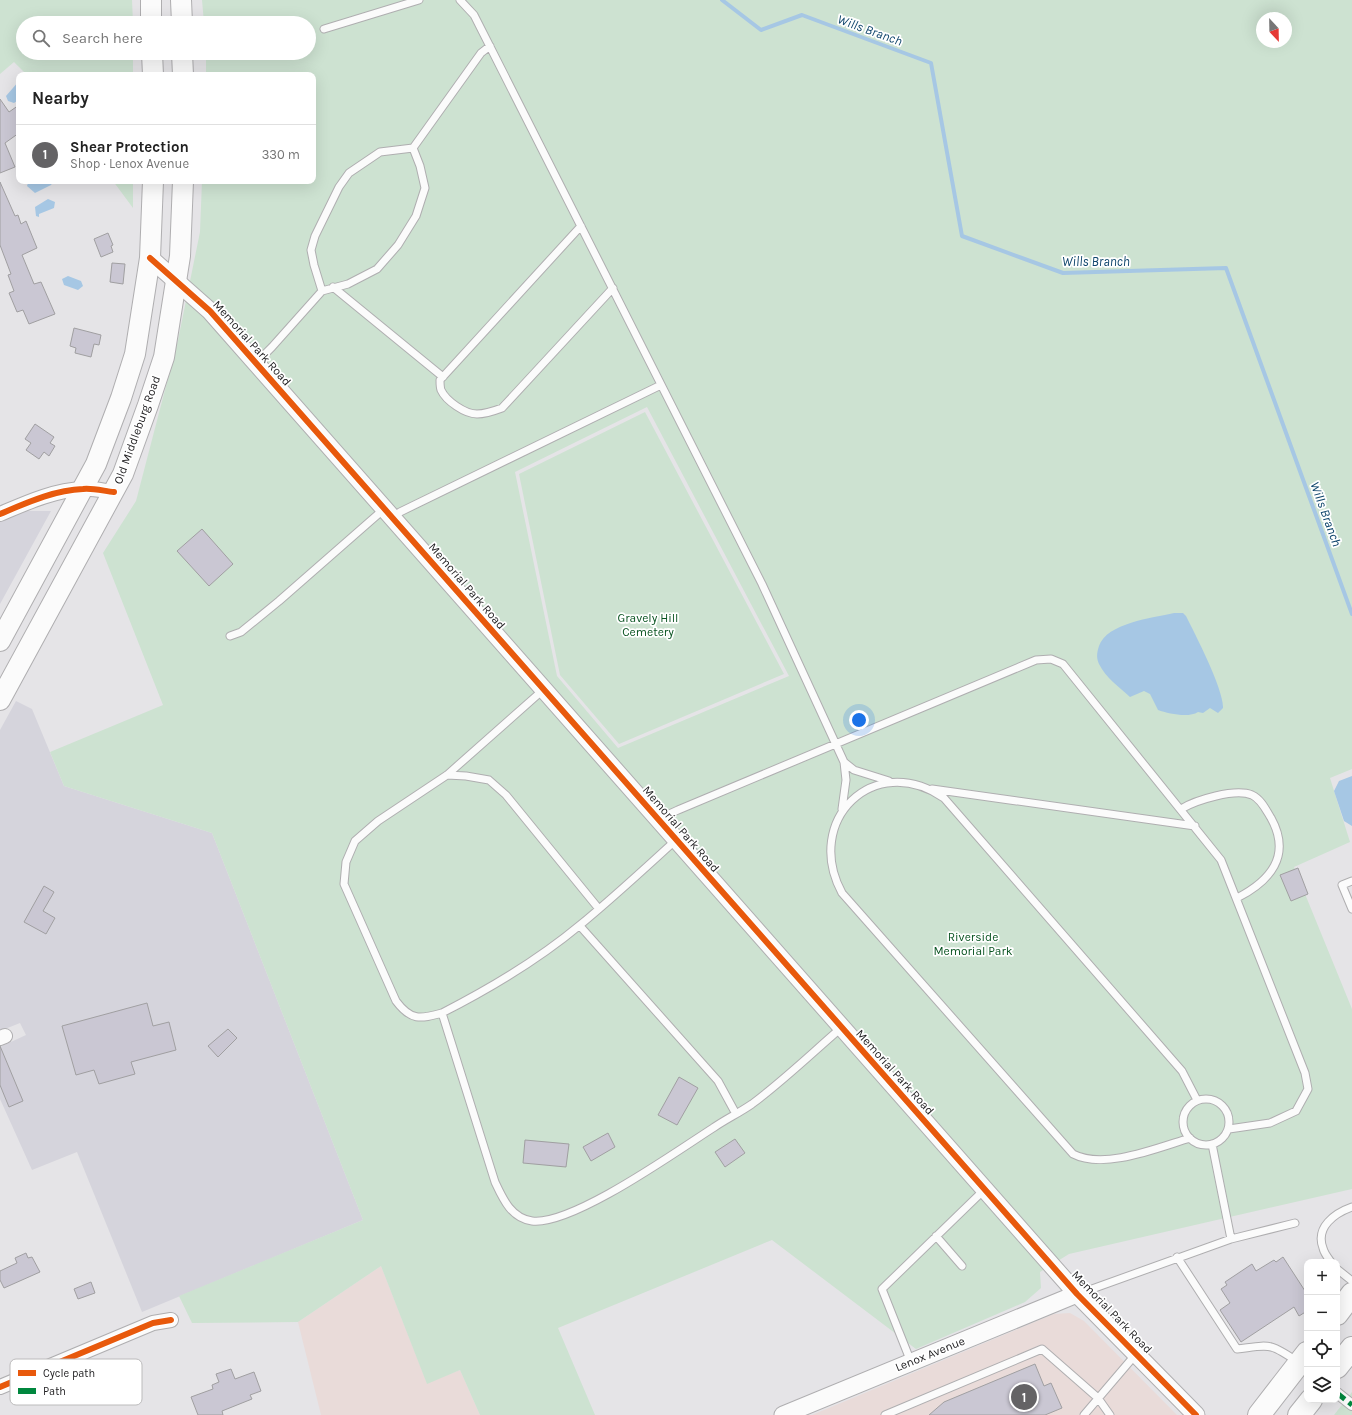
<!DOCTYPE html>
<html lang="en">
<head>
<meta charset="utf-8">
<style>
  :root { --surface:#fff; --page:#f6f6f6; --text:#222; --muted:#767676; --line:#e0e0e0; --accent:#646365 }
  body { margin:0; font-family:Karla,sans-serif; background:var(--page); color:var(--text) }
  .controls { position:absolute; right:12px; bottom:12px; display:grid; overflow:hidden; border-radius:8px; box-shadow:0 4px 16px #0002 }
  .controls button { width:36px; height:36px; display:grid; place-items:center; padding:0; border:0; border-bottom:1px solid var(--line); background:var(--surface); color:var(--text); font:20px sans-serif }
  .compass { position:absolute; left:1256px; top:12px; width:36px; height:36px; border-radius:50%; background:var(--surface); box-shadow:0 4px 16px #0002; rotate:158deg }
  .you { position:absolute; left:859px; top:720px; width:14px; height:14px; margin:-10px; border:3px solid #fff; border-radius:50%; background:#1a73e8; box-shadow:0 0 0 6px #1a73e833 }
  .badge { display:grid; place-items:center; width:26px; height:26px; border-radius:50%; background:var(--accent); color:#fff; font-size:13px; font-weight:700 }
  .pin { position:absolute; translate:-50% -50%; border:2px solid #fff; box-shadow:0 1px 4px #0006 }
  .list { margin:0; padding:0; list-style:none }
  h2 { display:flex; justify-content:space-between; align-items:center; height:52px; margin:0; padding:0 16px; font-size:17px }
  h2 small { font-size:13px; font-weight:400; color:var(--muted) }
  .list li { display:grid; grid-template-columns:26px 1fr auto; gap:12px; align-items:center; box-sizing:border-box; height:60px; padding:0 16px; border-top:1px solid var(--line) }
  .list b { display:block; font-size:15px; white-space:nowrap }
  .list p { margin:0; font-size:13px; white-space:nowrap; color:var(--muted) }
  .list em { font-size:13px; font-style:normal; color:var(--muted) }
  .icon { flex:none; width:22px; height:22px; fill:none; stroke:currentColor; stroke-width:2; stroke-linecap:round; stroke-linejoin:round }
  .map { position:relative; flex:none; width:1352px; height:1415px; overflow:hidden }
  .search { position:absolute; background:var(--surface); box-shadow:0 4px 16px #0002; left:16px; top:16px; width:300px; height:44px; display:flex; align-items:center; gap:10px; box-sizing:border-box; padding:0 14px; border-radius:22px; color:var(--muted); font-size:15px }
  .panel { position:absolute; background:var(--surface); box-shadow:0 4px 16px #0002; left:16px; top:72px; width:300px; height:112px; border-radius:8px }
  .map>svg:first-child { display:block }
  .commercial { fill:#e9dbd9 }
  .built { fill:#d5d4dc }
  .green { fill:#cde2d1; fill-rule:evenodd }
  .water { fill:#a6c7e4 }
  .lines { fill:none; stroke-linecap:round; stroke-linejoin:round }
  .stream { stroke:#a6c7e4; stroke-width:4 }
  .building { fill:#cac7d3; stroke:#a09fa1 }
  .service-casing { stroke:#afaeb0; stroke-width:9 }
  .pedestrian-casing { stroke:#afaeb0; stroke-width:12 }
  .minor-casing { stroke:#afaeb0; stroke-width:16 }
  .tertiary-casing { stroke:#afaeb0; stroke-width:19 }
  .secondary-casing { stroke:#afaeb0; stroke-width:22 }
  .primary-casing { stroke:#afaeb0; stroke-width:24 }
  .service { stroke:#fbfbfb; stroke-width:7 }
  .pedestrian { stroke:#fbfbfb; stroke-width:10 }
  .minor { stroke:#fbfbfb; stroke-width:14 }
  .tertiary { stroke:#fbfbfb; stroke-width:17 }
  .secondary { stroke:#fbfbfb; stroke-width:20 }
  .primary { stroke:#fbfbfb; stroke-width:22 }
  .quiet { stroke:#00873e; stroke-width:5; stroke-dasharray:10 5; stroke-linecap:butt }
  .cycleway-casing { stroke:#fff; stroke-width:8 }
  .cycleway { stroke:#e8590c; stroke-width:6 }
  .labels { text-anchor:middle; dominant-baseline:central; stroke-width:3.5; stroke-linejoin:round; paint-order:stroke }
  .street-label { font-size:12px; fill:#1e1d1f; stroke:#fff }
  .park-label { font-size:12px; fill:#085320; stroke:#fff }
  .water-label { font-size:13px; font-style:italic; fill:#0f456c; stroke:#fff }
  .key { fill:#fff; stroke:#bcbbbc; stroke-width:1 }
  .key-label { font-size:11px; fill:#1e1d1f }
</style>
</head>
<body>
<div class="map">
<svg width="1352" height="1415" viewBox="0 0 1352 1415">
  <rect width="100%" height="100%" fill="#e5e4e7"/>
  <!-- commercial -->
  <path class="commercial" d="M 381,1266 L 427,1383 L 460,1370 L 480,1415 L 321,1415 L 298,1322 Z
    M 1070,1313 L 1084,1321 L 1177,1415 L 812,1415 L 1054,1314 Z"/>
  <!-- built -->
  <path class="built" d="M 26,511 L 51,511 L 0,604 L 0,522 Z
    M 16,701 L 32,709 L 64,786 L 212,833 L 363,1220 L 142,1312 L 77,1152 L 32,1170 L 0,1099 L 0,1047 L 26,1035 L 20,1023 L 0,1031 L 0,730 Z"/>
  <!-- green -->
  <path class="green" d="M 0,0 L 132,0 L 133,23 L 23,23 L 23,53 L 133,53 L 133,75 L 27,75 L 14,62 L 0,74 Z
    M 202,0 L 1352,0 L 1352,769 L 1330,778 L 1350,842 L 1294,867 L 1352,1009 L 1352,1189 L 1069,1254 L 1040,1272 L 1041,1288 L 1025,1302 L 916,1349 L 772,1240 L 558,1328 L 595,1415 L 480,1415 L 460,1370 L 427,1384 L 381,1266 L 298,1322 L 192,1323 L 179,1296 L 363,1220 L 212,833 L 64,786 L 50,752 L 163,705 L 103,553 L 136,501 L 178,340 L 200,232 L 202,181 L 313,181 L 313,75 L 206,75 L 206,53 L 309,53 L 309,23 L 204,23 ZM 1262,18 L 1286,18 L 1286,42 L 1262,42 ZM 647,407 L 789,676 L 618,748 L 557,676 L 515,472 Z
    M 113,181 L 133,181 L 133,208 Z
    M 645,412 L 784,674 L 619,744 L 560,675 L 519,474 Z
    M 1352,1392 L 1352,1415 L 1334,1415 Z"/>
  <!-- water -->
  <path class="water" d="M 19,81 L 17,101 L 14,103 L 8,101 L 6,96 Z
    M 32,181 L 53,181 L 53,182 L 51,185 L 35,193 L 27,186 L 28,183 Z
    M 48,199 L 55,202 L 54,208 L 39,214 L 39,217 L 36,216 L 35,207 Z
    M 68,276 L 81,281 L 83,286 L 78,290 L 64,285 L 62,279 Z
    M 1174,613 L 1183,613 L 1186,616 C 1195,634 1224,690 1223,708 L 1218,713 L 1210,708 L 1203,713 L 1198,712 C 1189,718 1169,714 1158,710 L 1150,694 L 1144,691 L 1130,697 C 1119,687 1106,678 1099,664 C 1096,658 1097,652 1099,646 C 1107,623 1152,618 1174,613 Z
    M 1352,776 L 1352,826 L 1344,821 L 1334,791 L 1339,781 Z"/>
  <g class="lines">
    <!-- stream -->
    <path class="stream" d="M 722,0 L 761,30 L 802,15 L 931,63 L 962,236 L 1063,273 L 1226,268 L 1352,614"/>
  </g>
  <!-- building -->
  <path class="building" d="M 0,99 L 9,112 L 19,105 L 19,133 L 5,143 L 15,167 L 0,173 Z
    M 0,182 L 15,216 L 18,215 L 21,224 L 26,221 L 37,248 L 22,255 L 34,284 L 41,282 L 55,314 L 29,324 L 23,310 L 17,312 L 9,293 L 14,291 L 8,275 L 11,274 L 0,245 Z
    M 108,233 L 113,245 L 111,246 L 113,252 L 101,257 L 94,239 Z
    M 112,263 L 125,264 L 123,284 L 110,282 Z
    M 74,328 L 101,335 L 99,345 L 94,344 L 91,357 L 75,353 L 76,348 L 70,346 Z
    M 35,424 L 54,437 L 50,443 L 55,446 L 49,456 L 44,452 L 39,459 L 26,450 L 31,443 L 25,439 Z
    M 202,529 L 233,564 L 209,586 L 177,551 Z
    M 1298,868 L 1308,894 L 1291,901 L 1280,875 Z
    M 44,886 L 54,892 L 43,911 L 55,918 L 46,934 L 24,922 Z
    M 147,1003 L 153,1026 L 169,1022 L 176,1050 L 131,1062 L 135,1074 L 99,1084 L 94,1070 L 76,1075 L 62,1026 Z
    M 228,1029 L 237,1038 L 218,1057 L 208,1046 Z
    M 0,1046 L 23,1101 L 9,1107 L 0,1085 Z
    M 679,1077 L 698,1088 L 677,1125 L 658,1115 Z
    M 608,1133 L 615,1147 L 591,1161 L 583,1147 Z
    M 735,1139 L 745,1153 L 725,1167 L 715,1152 Z
    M 525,1140 L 569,1144 L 566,1167 L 523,1163 Z
    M 26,1253 L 28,1258 L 32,1257 L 40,1272 L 4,1288 L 0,1280 L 0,1271 L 17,1263 L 15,1258 Z
    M 1283,1257 L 1307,1294 L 1307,1311 L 1299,1316 L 1294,1307 L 1241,1342 L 1220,1310 L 1230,1303 L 1221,1289 L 1227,1285 L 1225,1282 L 1252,1264 L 1256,1271 L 1274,1260 L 1276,1262 Z
    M 91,1282 L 95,1293 L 78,1299 L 74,1289 Z
    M 1035,1364 L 1044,1386 L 1051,1383 L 1062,1408 L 1045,1415 L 929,1415 L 944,1402 Z
    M 231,1369 L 235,1379 L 254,1372 L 261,1391 L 250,1395 L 252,1399 L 222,1411 L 223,1415 L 198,1415 L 191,1397 L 213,1389 L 212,1385 L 219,1382 L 216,1374 Z"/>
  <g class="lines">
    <defs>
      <path id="service" d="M 460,0 L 474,15 L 762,584 L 844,762 L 846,780 L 842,809
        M 324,29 L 419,0
        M 581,226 L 440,380 C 440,383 440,387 441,390 C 446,401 465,414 477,414 C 486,414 494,411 502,408 L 613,288
        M 333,287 L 443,377
        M 322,291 L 314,265 L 311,250 L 315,236 L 339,187 L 349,173 L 380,152 L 413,148
        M 256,363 L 272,347 L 322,291 L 348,284 L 377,269 L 398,245 L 416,216 L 425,188 L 420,166 L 413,148 L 481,53 L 490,46
        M 393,518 L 400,512 L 661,385
        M 230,636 L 241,632 L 279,601 L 384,509
        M 844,762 L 854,770 L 889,781
        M 447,775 L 466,776 L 489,780 L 506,795 L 599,909
        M 932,789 L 1195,826
        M 1181,809 C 1196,800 1235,788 1252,795 C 1261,799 1266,810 1271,818 C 1292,856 1270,881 1237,898
        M 661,823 L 667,815 L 678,810 L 1036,660 L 1051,659 L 1063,664 L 1221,860 L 1305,1073 L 1308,1089 L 1296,1111 L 1270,1123 L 1229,1129
        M 676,840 C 644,869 613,898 580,925 C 538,960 491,988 442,1013 L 495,1182 C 503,1199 511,1218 532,1221 C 572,1226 677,1151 713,1128 C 726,1119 739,1113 752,1104 C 783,1081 812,1053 841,1028
        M 1352,881 L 1342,885 L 1352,909
        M 580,926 L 718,1081 L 736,1114
        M 442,1013 C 420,1019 411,1021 396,1001 L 344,884 L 346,862 L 355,841 L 378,821 L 447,775 L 543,690
        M1183 1122a23 23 0 1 1 46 0a23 23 0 1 1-46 0Z
        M 1190,1138 C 1157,1148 1104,1170 1073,1154 L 842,893 C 803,821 873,750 944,798 L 1182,1071 L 1197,1100
        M 1212,1144 L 1231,1239
        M 936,1236 L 962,1266
        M 1177,1257 L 1237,1349 C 1270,1345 1269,1342 1298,1362
        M 1331,1262 C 1328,1258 1324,1253 1323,1248 C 1315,1227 1335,1213 1352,1207
        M 1337,1269 L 1352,1281
        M 1078,1294 L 1231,1239 L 1295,1223
        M 911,1362 L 882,1289 L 984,1190
        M 885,1415 L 1042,1349 L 1098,1398 L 1110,1415
        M 1084,1415 L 1136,1354"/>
      <path id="pedestrian" d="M 1337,1393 L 1352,1405"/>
      <path id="minor" d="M 0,514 C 26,503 54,490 83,489 C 93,488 104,491 114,492
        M 0,1038 L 5,1036
        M 0,1387 L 153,1323 L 171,1320"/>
      <path id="tertiary" d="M 150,258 L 210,311 L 1077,1294 L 1196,1415
        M 783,1415 L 1077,1294"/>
      <path id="secondary" d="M 151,0 L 151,23
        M 181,0 L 182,23
        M 152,53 L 153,75
        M 182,53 L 183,75
        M 0,641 L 96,464 L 121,398 L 135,354 L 150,258 L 153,181
        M 0,700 L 123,474 L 148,405 L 164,357 L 180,256 L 183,181"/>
      <path id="primary" d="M 1337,1314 L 1352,1294
        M 1337,1367 L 1352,1348
        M 1259,1415 L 1307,1353
        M 1299,1415 L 1311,1400"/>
    </defs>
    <!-- service casing -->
    <use href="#service" class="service-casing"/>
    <!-- pedestrian casing -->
    <use href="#pedestrian" class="pedestrian-casing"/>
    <!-- minor casing -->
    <use href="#minor" class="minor-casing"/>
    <!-- tertiary casing -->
    <use href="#tertiary" class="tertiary-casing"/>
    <!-- secondary casing -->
    <use href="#secondary" class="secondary-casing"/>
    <!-- primary casing -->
    <use href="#primary" class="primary-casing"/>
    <!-- service -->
    <use href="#service" class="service"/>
    <!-- pedestrian -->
    <use href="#pedestrian" class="pedestrian"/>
    <!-- minor -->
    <use href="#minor" class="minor"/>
    <!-- tertiary -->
    <use href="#tertiary" class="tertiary"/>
    <!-- secondary -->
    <use href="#secondary" class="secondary"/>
    <!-- primary -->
    <use href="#primary" class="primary"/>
    <!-- quiet -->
    <path class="quiet" d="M 1337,1393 L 1352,1405"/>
    <defs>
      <path id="cycleway" d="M 150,258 L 210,311 L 1077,1294 L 1196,1415
        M 0,514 C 26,503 54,490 83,489 C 93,488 104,491 114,492
        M 0,1387 L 153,1323 L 171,1320"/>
    </defs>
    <!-- cycleway casing -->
    <use href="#cycleway" class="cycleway-casing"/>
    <!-- cycleway -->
    <use href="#cycleway" class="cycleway"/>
  </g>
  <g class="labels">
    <!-- street labels -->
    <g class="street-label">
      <text transform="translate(252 343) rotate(48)">Memorial Park Road</text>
      <text transform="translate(137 430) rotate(-70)">Old Middleburg Road</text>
      <text transform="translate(467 586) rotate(49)">Memorial Park Road</text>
      <text transform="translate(681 829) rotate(49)">Memorial Park Road</text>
      <text transform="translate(895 1072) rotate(48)">Memorial Park Road</text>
      <text transform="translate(1112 1312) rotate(46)">Memorial Park Road</text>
      <text transform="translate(930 1354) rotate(-22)">Lenox Avenue</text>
    </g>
    <!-- park labels -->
    <g class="park-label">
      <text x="648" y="618">Gravely Hill<tspan x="648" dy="14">Cemetery</tspan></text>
      <text x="973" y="937">Riverside<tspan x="973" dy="14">Memorial Park</tspan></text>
    </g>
    <!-- water labels -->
    <g class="water-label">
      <text transform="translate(870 30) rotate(20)">Wills Branch</text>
      <text x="1096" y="261">Wills Branch</text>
      <text transform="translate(1326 514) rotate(70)">Wills Branch</text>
    </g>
  </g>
  <!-- legend -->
  <rect x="10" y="1359" width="132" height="46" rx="6" class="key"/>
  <rect x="18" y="1370" width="18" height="6" fill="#e8590c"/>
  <rect x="18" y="1388" width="18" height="6" fill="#00873e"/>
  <g class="key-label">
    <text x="43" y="1377">Cycle path</text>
    <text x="43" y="1395">Path</text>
  </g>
</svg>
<div class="controls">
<button>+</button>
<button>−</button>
<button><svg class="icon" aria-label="locate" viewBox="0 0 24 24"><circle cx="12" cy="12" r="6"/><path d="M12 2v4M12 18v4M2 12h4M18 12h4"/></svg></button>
<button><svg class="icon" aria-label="layers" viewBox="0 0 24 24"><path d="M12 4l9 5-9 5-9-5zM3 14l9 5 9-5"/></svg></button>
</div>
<svg class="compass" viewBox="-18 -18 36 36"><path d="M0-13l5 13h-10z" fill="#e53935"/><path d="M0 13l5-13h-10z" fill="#767676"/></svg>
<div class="you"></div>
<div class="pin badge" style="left:1024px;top:1397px">1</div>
<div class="search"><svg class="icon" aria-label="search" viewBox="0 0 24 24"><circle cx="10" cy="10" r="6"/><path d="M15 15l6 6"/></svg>Search here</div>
<section class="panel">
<h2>Nearby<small></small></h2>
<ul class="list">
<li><span class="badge">1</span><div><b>Shear Protection</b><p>Shop · Lenox Avenue</p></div><em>330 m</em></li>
</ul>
</section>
</div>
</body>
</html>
